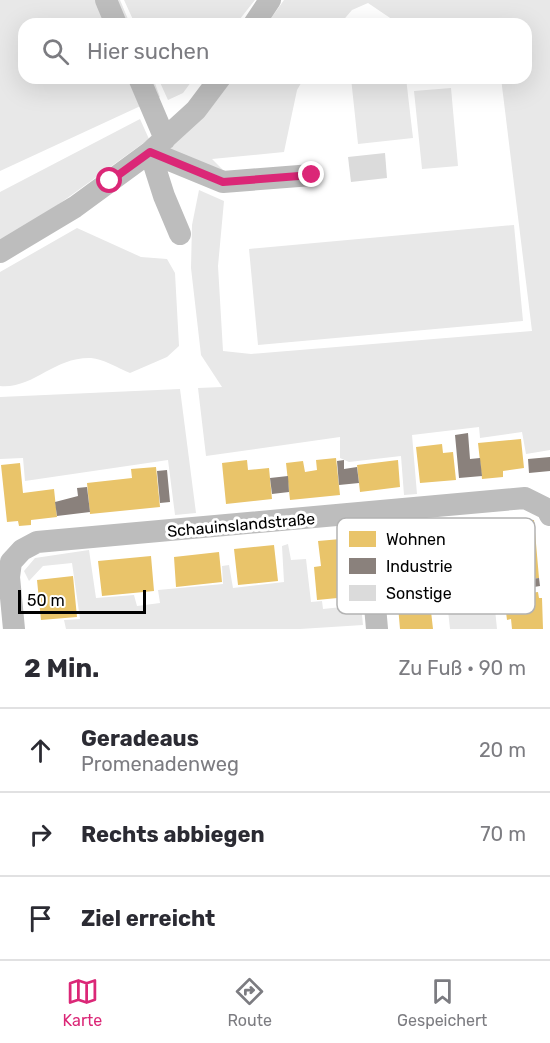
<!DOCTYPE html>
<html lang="de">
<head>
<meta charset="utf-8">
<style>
  :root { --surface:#fff; --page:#f7f7f7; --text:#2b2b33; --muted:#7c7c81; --line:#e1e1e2; --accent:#db2777 }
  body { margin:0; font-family:Rubik,sans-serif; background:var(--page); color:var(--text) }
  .scale { position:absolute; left:18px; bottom:15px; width:128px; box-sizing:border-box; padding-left:6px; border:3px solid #000; border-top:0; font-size:16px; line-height:21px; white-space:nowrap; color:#000; -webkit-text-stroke:4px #fff; paint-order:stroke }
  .stop { position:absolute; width:18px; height:18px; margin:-14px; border:4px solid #db2777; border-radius:50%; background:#fff }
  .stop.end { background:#db2777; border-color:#fff; box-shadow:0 2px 6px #0008 }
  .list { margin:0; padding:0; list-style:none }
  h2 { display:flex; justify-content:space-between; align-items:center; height:78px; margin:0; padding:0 24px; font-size:26px }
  h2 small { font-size:20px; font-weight:400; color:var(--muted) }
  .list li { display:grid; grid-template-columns:39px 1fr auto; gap:18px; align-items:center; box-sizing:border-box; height:84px; padding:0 24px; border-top:2px solid var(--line) }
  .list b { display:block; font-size:22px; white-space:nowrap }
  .list p { margin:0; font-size:20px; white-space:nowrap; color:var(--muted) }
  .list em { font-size:20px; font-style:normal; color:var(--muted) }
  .icon { flex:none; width:33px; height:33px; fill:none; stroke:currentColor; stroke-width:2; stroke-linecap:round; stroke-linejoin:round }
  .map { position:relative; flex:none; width:550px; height:629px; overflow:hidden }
  .search { position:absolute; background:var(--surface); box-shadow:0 6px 24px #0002; left:18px; right:18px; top:18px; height:66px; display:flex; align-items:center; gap:15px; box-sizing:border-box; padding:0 21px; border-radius:18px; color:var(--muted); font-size:22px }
  .sheet { height:330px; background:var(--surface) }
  nav { display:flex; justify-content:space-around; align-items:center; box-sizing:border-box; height:84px; border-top:2px solid var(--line); background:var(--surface); font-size:16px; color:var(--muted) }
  nav a { display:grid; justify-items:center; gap:3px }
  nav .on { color:var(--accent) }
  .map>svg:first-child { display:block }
  .green { fill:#e8e8e8 }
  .homes { fill:#e9c46a }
  .industry { fill:#8a817c }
  .building { fill:#dbdbdb }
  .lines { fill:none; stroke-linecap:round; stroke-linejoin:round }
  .minor { stroke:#bdbdbd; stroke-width:22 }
  .route { stroke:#db2777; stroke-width:8 }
  .labels { text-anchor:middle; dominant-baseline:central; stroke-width:6; stroke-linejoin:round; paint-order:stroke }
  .street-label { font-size:16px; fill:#000; stroke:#fff }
  .key { fill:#fff; stroke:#b2b2b2; stroke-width:1.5 }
  .key-label { font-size:16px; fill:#000 }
</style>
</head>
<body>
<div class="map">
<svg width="550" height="629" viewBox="0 0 550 629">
  <rect width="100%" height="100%" fill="#fff"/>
  <!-- green -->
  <path class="green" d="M 0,0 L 120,0 L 130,24 L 24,24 L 24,78 L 153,78 L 160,97 L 0,171 Z
    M 124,0 L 255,0 L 236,24 L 135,24 Z
    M 284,0 L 550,0 L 550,450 L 526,454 L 522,432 L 480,438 L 479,427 L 412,435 L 417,494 L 404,495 L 401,456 L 349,462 L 340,458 L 340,437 L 206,456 L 198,388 L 222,387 L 201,355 L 191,268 L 192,225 L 199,190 L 224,201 L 218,266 L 223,351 L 251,354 L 532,331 L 501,78 L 526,78 L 526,24 L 399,24 L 368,3 L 352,10 L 340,24 L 267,24 Z
    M 158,78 L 194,78 L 183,93 L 168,100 Z
    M 229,78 L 304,78 L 297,90 L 284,152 L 212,159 L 228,175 L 165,151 Z
    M 351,78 L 406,78 L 413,138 L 358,144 Z
    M 451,88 L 458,166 L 422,169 L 414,91 Z
    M 140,119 L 149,139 L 30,225 L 0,240 L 0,192 Z
    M 514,225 L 523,321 L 258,345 L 249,249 Z
    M 77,228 L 141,257 L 167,259 L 175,273 L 179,346 L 167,357 L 130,373 C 118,368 103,359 91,358 C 53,357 34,389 0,386 L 0,272 Z
    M 180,389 L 196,513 L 175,515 L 168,460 L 25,481 L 23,458 L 0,459 L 0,397 Z
    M 486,520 L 497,629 L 450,629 L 439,525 Z
    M 288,544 L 291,560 L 306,559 L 311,602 L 322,601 L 323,609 L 361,605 L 363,625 L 300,629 L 66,629 L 64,620 L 80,619 L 72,563 L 43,566 L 29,581 L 24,571 L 35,558 L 89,550 L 96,598 L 134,595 L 137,606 L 160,603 L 158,590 L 223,584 L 222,566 L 229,565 L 233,588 L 284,582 L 282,546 Z"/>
  <!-- homes -->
  <path class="homes" d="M 521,439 L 524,468 L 503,471 L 503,477 L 482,479 L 478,443 Z
    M 442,444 L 443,453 L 453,452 L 456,480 L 420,483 L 416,447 Z
    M 336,458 L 340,495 L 290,500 L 286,463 L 303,461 L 305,472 L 317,470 L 316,460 Z
    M 247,460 L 248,470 L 269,468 L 272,499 L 226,504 L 222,463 Z
    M 398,460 L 400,487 L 360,492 L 357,465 Z
    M 20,463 L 23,493 L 54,489 L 57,517 L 31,520 L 31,525 L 19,526 L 18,521 L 7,522 L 1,465 Z
    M 156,467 L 160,507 L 90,514 L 87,483 L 132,478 L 131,469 Z
    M 534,520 L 539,578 L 501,582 L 496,524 Z
    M 352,538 L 358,596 L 317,600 L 314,567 L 321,566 L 318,541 Z
    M 274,545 L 278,581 L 238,585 L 234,549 Z
    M 219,552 L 222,582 L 176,587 L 174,557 Z
    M 151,556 L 154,591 L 102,596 L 98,561 Z
    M 73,576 L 77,617 L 41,620 L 37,580 Z
    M 538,592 L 539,598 L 542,598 L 543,629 L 512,629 L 511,619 L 507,620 L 504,596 Z
    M 430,602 L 433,629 L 400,629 L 398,606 Z"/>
  <!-- industry -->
  <path class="industry" d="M 468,433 L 470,459 L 480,458 L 482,476 L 459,478 L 455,435 Z
    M 550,457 L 550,471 L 529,473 L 528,459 Z
    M 344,460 L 344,469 L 357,467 L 359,483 L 339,485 L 337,461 Z
    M 167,470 L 170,502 L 160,503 L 157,471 Z
    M 288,476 L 289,492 L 272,494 L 270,478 Z
    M 87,487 L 90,512 L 57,516 L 55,502 L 78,496 L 77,488 Z
    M 539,578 L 540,586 L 534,587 L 535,593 L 519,594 L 518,588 L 523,588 L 523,580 Z"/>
  <!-- building -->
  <path class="building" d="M 385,153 L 387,178 L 351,182 L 348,157 Z"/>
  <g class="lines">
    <!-- minor -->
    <path class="minor" d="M 106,0 L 116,24
      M 254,24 L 270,0
      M 139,78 L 165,139
      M 180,234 L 164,196 L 150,152 L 196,110 L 220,78
      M 0,252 L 75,207 L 150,152 L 223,182 L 312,175
      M 367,514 L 377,629
      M 11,562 L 22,550 L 37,542 L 525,498 L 547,509 L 550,515
      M 11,562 L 9,577 L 14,629"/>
  </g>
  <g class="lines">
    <!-- route -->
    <path class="route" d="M 110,181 L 150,152 L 223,182 L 312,175"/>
  </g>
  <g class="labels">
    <!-- street labels -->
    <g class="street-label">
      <text transform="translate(241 525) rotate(-5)">Schauinslandstraße</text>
    </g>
  </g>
  <!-- legend -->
  <rect x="337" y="518" width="198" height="96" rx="9" class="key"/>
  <rect x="349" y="531" width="27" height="16" fill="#e9c46a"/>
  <rect x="349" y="558" width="27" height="16" fill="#8a817c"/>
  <rect x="349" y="585" width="27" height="16" fill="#dbdbdb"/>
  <g class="key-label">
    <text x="386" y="545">Wohnen</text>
    <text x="386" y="572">Industrie</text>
    <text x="386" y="599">Sonstige</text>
  </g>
</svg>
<div class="scale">50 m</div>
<div class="stop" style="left:110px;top:181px"></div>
<div class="stop end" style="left:312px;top:175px"></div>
<div class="search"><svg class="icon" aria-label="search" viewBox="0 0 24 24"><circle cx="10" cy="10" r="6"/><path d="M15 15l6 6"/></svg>Hier suchen</div>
</div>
<section class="sheet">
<h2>2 Min.<small>Zu Fuß · 90 m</small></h2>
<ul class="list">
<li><svg class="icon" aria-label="ahead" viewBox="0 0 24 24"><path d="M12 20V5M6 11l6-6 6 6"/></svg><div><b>Geradeaus</b><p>Promenadenweg</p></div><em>20 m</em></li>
<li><svg class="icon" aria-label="right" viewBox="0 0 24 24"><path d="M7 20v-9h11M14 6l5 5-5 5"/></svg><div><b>Rechts abbiegen</b></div><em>70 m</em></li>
<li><svg class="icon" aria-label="arrive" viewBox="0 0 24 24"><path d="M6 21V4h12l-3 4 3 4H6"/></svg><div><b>Ziel erreicht</b></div></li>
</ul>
</section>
<nav>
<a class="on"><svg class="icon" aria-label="map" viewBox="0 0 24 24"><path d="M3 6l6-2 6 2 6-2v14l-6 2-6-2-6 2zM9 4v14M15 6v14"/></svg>Karte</a>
<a><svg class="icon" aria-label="directions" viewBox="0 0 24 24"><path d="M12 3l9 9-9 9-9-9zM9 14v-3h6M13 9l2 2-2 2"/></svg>Route</a>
<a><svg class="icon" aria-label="saved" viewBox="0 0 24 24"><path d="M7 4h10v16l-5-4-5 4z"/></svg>Gespeichert</a>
</nav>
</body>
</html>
